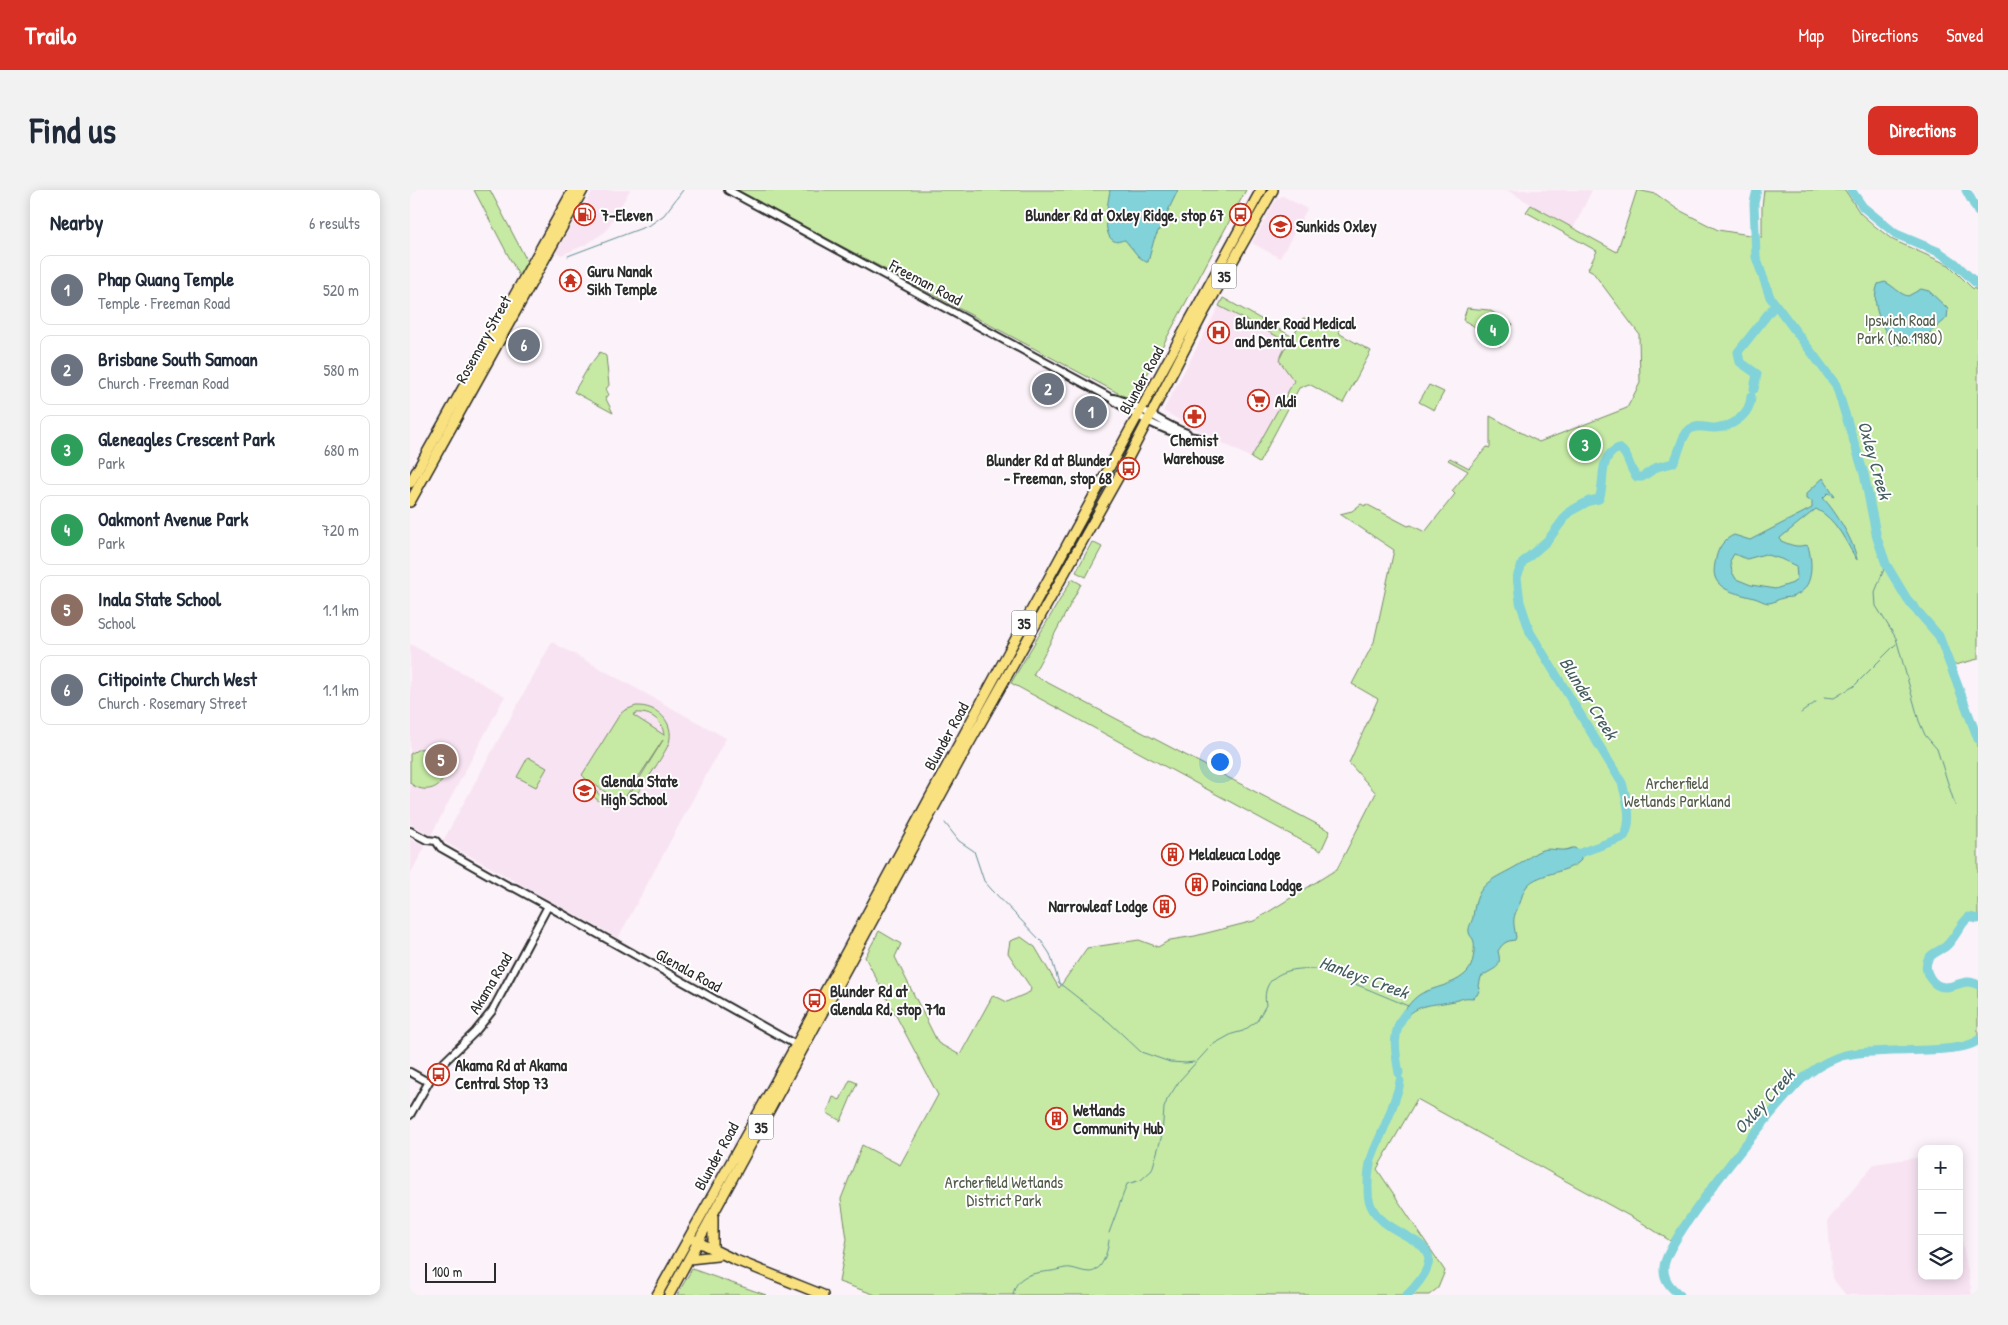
<!DOCTYPE html>
<html lang="en">
<head>
<meta charset="utf-8">
<style>
  :root { --surface:#fff; --page:#f2f2f3; --text:#1f2937; --muted:#747a83; --line:#e0e1e3; --accent:#d93025 }
  body { margin:0; font-family:"Patrick Hand",sans-serif; background:var(--page); color:var(--text) }
  .controls { position:absolute; right:15px; bottom:15px; display:grid; overflow:hidden; border-radius:10px; box-shadow:0 2px 12px #0003 }
  .controls button { width:45px; height:45px; display:grid; place-items:center; padding:0; border:0; border-bottom:1px solid var(--line); background:var(--surface); color:var(--text); font:25px sans-serif }
  .scale { position:absolute; left:15px; bottom:12px; width:71px; box-sizing:border-box; padding-left:5px; border:2px solid #2b2b2b; border-top:0; font-size:14px; line-height:18px; white-space:nowrap; color:#2b2b2b; -webkit-text-stroke:4px #fff; paint-order:stroke }
  .you { position:absolute; left:809px; top:571px; width:18px; height:18px; margin:-12px; border:4px solid #fff; border-radius:50%; background:#1a73e8; box-shadow:0 0 0 8px #1a73e833 }
  .badge { display:grid; place-items:center; width:32px; height:32px; border-radius:50%; background:var(--accent); color:#fff; font-size:16px; font-weight:700 }
  .pin { position:absolute; translate:-50% -50%; border:2px solid #fff; box-shadow:0 1px 5px #0006 }
  .list { margin:0; padding:0; list-style:none }
  h2 { display:flex; justify-content:space-between; align-items:center; height:65px; margin:0; padding:0 20px; font-size:21px }
  h2 small { font-size:16px; font-weight:400; color:var(--muted) }
  .list li { display:grid; grid-template-columns:32px 1fr auto; gap:15px; align-items:center; box-sizing:border-box; height:70px; margin:0 10px 10px; padding:0 10px; border:1px solid var(--line); border-radius:10px }
  .list b { display:block; font-size:19px; white-space:nowrap }
  .list p { margin:0; font-size:16px; white-space:nowrap; color:var(--muted) }
  .list em { font-size:16px; font-style:normal; color:var(--muted) }
  .icon { flex:none; width:28px; height:28px; fill:none; stroke:currentColor; stroke-width:2; stroke-linecap:round; stroke-linejoin:round }
  .map { position:relative; flex:none; width:1568px; height:1105px; overflow:hidden; border-radius:10px }
  header { display:flex; align-items:center; gap:30px; box-sizing:border-box; height:70px; padding:0 25px; background:var(--accent); color:#fff }
  header strong { font-size:24px }
  nav { display:flex; gap:28px; margin-inline-start:auto; font-size:18px }
  .intro { display:flex; align-items:center; justify-content:space-between; box-sizing:border-box; height:120px; padding:0 30px }
  h1 { margin:0; font-size:35px }
  .button { padding:12px 22px; border-radius:10px; background:var(--accent); color:#fff; font-size:18px; font-weight:700 }
  main { display:flex; gap:30px; padding:0 30px }
  aside { flex:1; background:var(--surface); border-radius:10px; box-shadow:0 2px 12px #0003 }
  .map>svg:first-child { display:block }
  .built { fill:#f8e3f2 }
  .green { fill:#c6eaa4; stroke:#788a68; fill-rule:evenodd }
  .water { fill:#81d2d9; stroke:#5f8f93; fill-rule:evenodd }
  .lines { fill:none; stroke-linecap:round; stroke-linejoin:round }
  .stream { stroke:#5f8f93; stroke-width:1 }
  .river { stroke:#81d2d9; stroke-width:9 }
  .minor-casing { stroke:#2b2b2b; stroke-width:10 }
  .major-casing { stroke:#2b2b2b; stroke-width:12 }
  .minor { stroke:#fff; stroke-width:6 }
  .major { stroke:#fae180; stroke-width:9 }
  .labels { text-anchor:middle; dominant-baseline:central; stroke-width:4; stroke-linejoin:round; paint-order:stroke }
  .shield { fill:#fff; stroke:#6b6b6b; stroke-width:1 }
  .shield-label { font-size:15px; font-weight:bold; fill:#2b2b2b }
  .poi-label { font-size:16px; font-weight:bold; fill:#2b2b2b; stroke:#fff; text-anchor:start }
  .street-label { font-size:16px; fill:#2b2b2b; stroke:#fff }
  .park-label { font-size:16px; fill:#525b49; stroke:#fff }
  .water-label { font-size:18px; font-style:italic; fill:#455d5f; stroke:#fff }
</style>
</head>
<body>
<header>
<strong>Trailo</strong>
<nav><a>Map</a><a>Directions</a><a>Saved</a></nav>
</header>
<div class="intro"><h1>Find us</h1><a class="button">Directions</a></div>
<main>
<aside>
<h2>Nearby<small>6 results</small></h2>
<ul class="list">
<li><span class="badge" style="background:#6b7280">1</span><div><b>Phap Quang Temple</b><p>Temple · Freeman Road</p></div><em>520 m</em></li>
<li><span class="badge" style="background:#6b7280">2</span><div><b>Brisbane South Samoan</b><p>Church · Freeman Road</p></div><em>580 m</em></li>
<li><span class="badge" style="background:#2e9e5b">3</span><div><b>Gleneagles Crescent Park</b><p>Park</p></div><em>680 m</em></li>
<li><span class="badge" style="background:#2e9e5b">4</span><div><b>Oakmont Avenue Park</b><p>Park</p></div><em>720 m</em></li>
<li><span class="badge" style="background:#8d6e63">5</span><div><b>Inala State School</b><p>School</p></div><em>1.1 km</em></li>
<li><span class="badge" style="background:#6b7280">6</span><div><b>Citipointe Church West</b><p>Church · Rosemary Street</p></div><em>1.1 km</em></li>
</ul>
</aside>
<div class="map">
<svg width="1568" height="1105" viewBox="0 0 1568 1105">
  <rect width="100%" height="100%" fill="#fcf2f9"/>
  <filter id="ink" filterUnits="userSpaceOnUse"><feTurbulence type="fractalNoise" baseFrequency=".02" numOctaves="2"/><feDisplacementMap in="SourceGraphic" scale="10" xChannelSelector="R" yChannelSelector="G"/><feConvolveMatrix kernelMatrix="1 2 1 2 8 2 1 2 1" color-interpolation-filters="sRGB"/></filter>
  <g filter="url(#ink)">
    <!-- built -->
    <path class="built" d="M 183,0 L 220,0 L 196,41 L 177,54 L 152,65 L 146,62 Z
      M 1097,0 L 1182,0 L 1163,39 Z
      M 873,6 L 897,19 L 870,68 L 842,53 L 867,8 Z
      M 809,116 L 879,152 L 869,170 L 884,191 L 841,268 L 753,221 Z
      M 142,452 L 316,548 L 208,748 L 33,651 Z
      M 0,454 L 95,506 L 21,645 L 0,634 Z
      M 0,649 L 15,657 L 0,684 Z
      M 1512,967 L 1512,1086 L 1549,1086 L 1549,1033 L 1562,1105 L 1436,1105 L 1422,1088 L 1418,1030 L 1464,974 Z"/>
    <!-- green -->
    <path class="green" d="M 64,0 L 80,0 L 117,71 L 109,86 Z
      M 326,0 L 836,0 L 723,211 Z
      M 1227,0 L 1246,4 L 1267,19 L 1308,40 L 1352,47 L 1352,17 L 1354,0 L 1435,0 L 1450,23 L 1466,37 L 1483,50 L 1539,75 L 1562,98 L 1568,100 L 1568,469 L 1541,476 L 1568,549 L 1568,729 L 1559,727 C 1549,735 1545,749 1535,757 C 1529,761 1519,764 1517,772 C 1514,783 1523,797 1535,797 C 1548,797 1555,787 1568,795 L 1568,850 C 1553,865 1468,859 1444,862 C 1424,865 1405,878 1391,891 C 1364,915 1342,947 1320,976 C 1301,1001 1280,1026 1265,1054 L 1234,1034 L 1007,909 L 967,979 L 1035,1081 L 1028,1098 L 1019,1105 L 466,1105 L 429,1092 L 437,1049 L 431,1009 L 452,955 L 490,975 L 528,905 L 455,767 L 469,741 L 491,754 L 485,767 L 528,853 L 550,865 L 583,805 L 597,812 L 620,802 L 621,798 L 598,763 L 600,751 L 611,747 L 625,757 L 649,798 L 677,758 L 729,750 L 748,757 L 760,750 L 785,746 L 844,731 L 927,679 L 966,603 L 939,573 L 968,509 L 942,494 L 964,452 L 984,360 L 930,324 L 942,321 L 951,314 L 955,316 L 956,314 L 998,336 L 1001,335 L 1015,342 L 1045,304 L 1042,301 L 1058,281 L 1038,270 L 1040,268 L 1059,278 L 1077,257 L 1080,258 L 1080,226 L 1129,252 L 1217,218 L 1230,193 L 1229,144 L 1182,81 L 1178,79 L 1187,61 L 1116,22 L 1121,15 L 1207,62 Z
      M 813,108 L 883,147 L 893,128 L 926,133 L 930,144 L 961,161 L 933,213 L 899,194 L 889,198 L 849,273 L 841,268 L 884,191 L 869,170 L 878,152 L 809,116 Z
      M 1057,118 L 1079,120 L 1103,134 L 1090,156 L 1070,145 L 1064,136 L 1053,130 Z
      M 190,162 L 196,166 L 199,195 L 196,199 L 199,205 L 195,207 L 203,223 L 164,202 L 179,176 Z
      M 1019,195 L 1034,202 L 1024,220 L 1009,212 Z
      M 682,352 L 692,357 L 676,387 L 666,382 Z
      M 662,389 L 671,394 L 623,485 L 920,641 L 911,661 L 601,493 Z
      M 226,516 C 247,515 265,532 259,553 C 256,562 228,605 221,610 C 213,615 203,616 195,614 C 176,607 181,592 172,585 L 210,524 L 215,520 ZM 226,523 C 241,522 252,530 254,545 L 223,525 ZM 253,550 L 223,599 L 216,606 ZM 182,593 L 207,610 C 195,611 186,605 182,593 Z
      M 17,558 C 29,560 36,568 36,581 C 33,599 14,605 0,593 L 0,564 L 9,559 Z
      M 118,567 L 137,578 L 126,597 L 107,587 Z
      M 440,890 L 447,893 L 431,931 L 417,923 L 423,907 L 430,910 Z
      M 282,1079 L 356,1105 L 267,1105 Z"/>
    <!-- water -->
    <path class="water" d="M 700,0 L 768,0 L 744,50 L 738,72 L 736,72 L 728,66 L 715,50 C 712,50 708,53 704,51 C 691,45 698,12 700,0 Z
      M 1475,92 C 1484,96 1489,104 1498,106 L 1511,99 L 1519,101 L 1538,119 L 1537,128 C 1523,141 1503,158 1483,154 C 1472,136 1460,115 1468,94 Z
      M 1413,288 L 1425,306 L 1418,303 L 1413,308 C 1425,320 1445,353 1447,370 C 1436,353 1427,329 1406,319 L 1370,348 L 1371,351 C 1379,354 1386,358 1395,355 L 1398,356 C 1403,373 1404,399 1384,406 C 1381,408 1376,407 1373,408 C 1368,409 1363,413 1359,413 C 1354,413 1349,409 1344,408 C 1331,404 1310,402 1305,387 C 1303,381 1305,374 1306,368 C 1308,358 1314,349 1324,345 L 1340,350 L 1402,318 L 1402,311 L 1396,309 L 1396,304 ZM 1324,364 L 1337,369 L 1355,364 L 1371,369 L 1386,376 L 1387,388 L 1383,393 L 1365,399 L 1360,398 L 1341,395 L 1326,389 L 1322,382 L 1320,371 Z
      M 1162,658 L 1165,658 L 1171,665 L 1171,670 C 1162,682 1128,683 1118,695 C 1113,700 1112,707 1110,713 C 1102,729 1103,730 1106,747 L 1105,750 C 1096,751 1093,753 1088,761 C 1093,780 1084,777 1071,787 L 1069,796 L 1070,799 L 1067,805 L 1063,808 C 1051,807 1054,809 1044,811 C 1023,816 1008,812 993,831 L 988,831 C 994,820 1004,805 1017,801 C 1030,796 1048,793 1058,781 C 1063,775 1065,760 1064,752 C 1063,747 1059,746 1059,742 C 1058,737 1062,732 1063,727 C 1067,690 1082,691 1110,674 C 1118,669 1123,663 1132,660 C 1143,657 1151,663 1162,658 Z"/>
    <g class="lines">
      <!-- stream -->
      <path class="stream" d="M 158,66 L 240,35 L 254,25 L 273,0
        M 1476,374 L 1465,402 L 1466,416 L 1486,448 L 1509,531 L 1515,545 L 1527,559 L 1545,615
        M 1414,507 L 1424,508 L 1444,496 L 1486,454
        M 1391,523 L 1406,512
        M 535,633 L 549,651 L 564,661 L 574,691 L 582,700 L 632,752 L 640,764 L 649,793 L 699,832 L 731,862 L 760,872 L 776,873 L 784,872
        M 699,1043 L 717,994 L 731,990 L 742,980 L 752,945 L 754,918 L 757,910 L 770,890 L 802,855 L 822,844 L 833,841 L 847,831 L 856,815 C 850,784 880,777 905,779 C 912,780 920,784 927,787 C 951,796 974,806 998,816
        M 603,1105 C 606,1084 624,1083 642,1081 C 648,1080 655,1077 661,1078 C 667,1079 673,1082 680,1082 C 693,1081 698,1060 699,1050"/>
      <!-- river -->
      <path class="river" d="M 1347,0 L 1344,13 L 1346,67 L 1360,107 L 1426,195 L 1454,284 L 1467,348 L 1476,374 L 1497,409 L 1529,446 L 1568,549
        M 1441,0 L 1453,17 L 1486,44 L 1529,62 L 1545,73 L 1568,95
        M 1556,0 L 1568,22
        M 1344,199 L 1347,184 L 1330,172 L 1328,162 L 1365,115
        M 1159,667 L 1214,647 C 1223,630 1217,611 1212,593 L 1120,442 L 1110,412 L 1107,387 L 1113,372 L 1138,350 L 1159,322 L 1179,311 L 1189,309 C 1196,293 1187,266 1209,258 C 1220,265 1218,278 1227,287 L 1232,287 L 1247,277 L 1263,273 C 1270,264 1270,247 1280,239 C 1287,234 1296,238 1303,238 C 1321,239 1341,224 1341,206
        M 1568,729 L 1559,727 C 1549,735 1545,749 1535,757 C 1529,761 1519,764 1517,772 C 1514,783 1523,797 1535,797 C 1548,797 1555,787 1568,795
        M 989,883 C 985,862 981,840 996,823
        M 990,891 L 989,897 C 985,909 981,922 976,933 C 966,959 958,966 958,995 C 958,1000 958,1006 959,1010 C 970,1055 1059,1043 997,1105
        M 1270,1105 C 1261,1098 1253,1090 1254,1077 C 1256,1048 1366,915 1391,890 C 1401,881 1413,873 1426,868 C 1456,855 1551,867 1568,850"/>
      <defs>
        <path id="minor" d="M 318,0 L 701,208 L 707,213 C 734,230 757,244 790,248
          M 703,208 C 730,214 751,234 777,243
          M 0,641 L 17,650 L 26,651 L 31,658 L 100,697 L 105,698 L 138,716 L 388,856
          M 0,882 L 18,892
          M 0,925 L 25,881 L 65,842 L 82,821 L 138,716"/>
        <path id="major" d="M 0,293 L 163,0
          M 0,312 L 173,0
          M 303,1027 L 303,1058
          M 282,1049 L 323,1069 L 413,1105
          M 279,1069 L 307,1066
          M 247,1105 L 386,855 L 599,461 L 851,0
          M 259,1105 L 551,568 L 710,284 L 793,124 L 863,0"/>
      </defs>
      <!-- minor casing -->
      <use href="#minor" class="minor-casing"/>
      <!-- major casing -->
      <use href="#major" class="major-casing"/>
      <!-- minor -->
      <use href="#minor" class="minor"/>
      <!-- major -->
      <use href="#major" class="major"/>
    </g>
  </g>
  <!-- icons -->
  <defs>
    <symbol id="fuel-ring" viewBox="-11 -11 22 22"><circle r="9.5" fill="#fff" stroke="#c8321e" stroke-width="1.5"/><path d="M-5.5-6h7V0h2V4h1.3V-2.5L3-4.5l.8-.8L6-3V5H2.5V1h-1V6h-7ZM-4.2-4.7v3.2H.2V-4.7Z" fill="#c8321e"/></symbol>
    <symbol id="bus-ring" viewBox="-11 -11 22 22"><circle r="9.5" fill="#fff" stroke="#c8321e" stroke-width="1.5"/><path d="M-5-6H5V4H4V6H2V4H-2V6H-4V4H-5ZM-3.5-4V0h7V-4ZM-3.5 1.2v1.5H-2V1.2ZM2 1.2v1.5H3.5V1.2Z" fill="#c8321e"/></symbol>
    <symbol id="school-ring" viewBox="-11 -11 22 22"><circle r="9.5" fill="#fff" stroke="#c8321e" stroke-width="1.5"/><path d="M0-5L7-2L0 1L-7-2ZM-4 1L0 2.5L4 1V4Q0 6-4 4Z" fill="#c8321e"/></symbol>
    <symbol id="temple-ring" viewBox="-11 -11 22 22"><circle r="9.5" fill="#fff" stroke="#c8321e" stroke-width="1.5"/><path d="M0-6L5-2H3V0L6.5 2.5H4V6H1.5V3h-3V6H-4V2.5H-6.5L-3 0V-2H-5Z" fill="#c8321e"/></symbol>
    <symbol id="hospital-ring" viewBox="-11 -11 22 22"><circle r="9.5" fill="#fff" stroke="#c8321e" stroke-width="1.5"/><path d="M-5-5h3v3.5h4V-5h3V5h-3V1.5h-4V5h-3Z" fill="#c8321e"/></symbol>
    <symbol id="supermarket-ring" viewBox="-11 -11 22 22"><circle r="9.5" fill="#fff" stroke="#c8321e" stroke-width="1.5"/><path d="M-6-5.5h2.5l.6 2H6L4.5 2H-2.5L-4.4-4H-6ZM-1.5 3.2a1.3 1.3 0 1 0 .1 0ZM3 3.2a1.3 1.3 0 1 0 .1 0Z" fill="#c8321e"/></symbol>
    <symbol id="pharmacy-ring" viewBox="-11 -11 22 22"><circle r="9.5" fill="#fff" stroke="#c8321e" stroke-width="1.5"/><path d="M-2-6h4v4h4v4h-4v4h-4v-4h-4v-4h4Z" fill="#c8321e"/></symbol>
    <symbol id="building-ring" viewBox="-11 -11 22 22"><circle r="9.5" fill="#fff" stroke="#c8321e" stroke-width="1.5"/><path d="M-4-6H4V6H1V3H-1V6H-4ZM-2.5-4.3h1.7v1.8h-1.7ZM.8-4.3h1.7v1.8H.8ZM-2.5-1h1.7V.8h-1.7ZM.8-1h1.7V.8H.8Z" fill="#c8321e"/></symbol>
  </defs>
  <g fill-rule="evenodd">
    <use href="#fuel-ring" x="162" y="12" width="25" height="25"/>
    <use href="#bus-ring" x="818" y="12" width="25" height="25"/>
    <use href="#school-ring" x="858" y="24" width="25" height="25"/>
    <use href="#temple-ring" x="148" y="78" width="25" height="25"/>
    <use href="#hospital-ring" x="796" y="130" width="25" height="25"/>
    <use href="#supermarket-ring" x="836" y="198" width="25" height="25"/>
    <use href="#pharmacy-ring" x="772" y="214" width="25" height="25"/>
    <use href="#bus-ring" x="706" y="266" width="25" height="25"/>
    <use href="#school-ring" x="162" y="588" width="25" height="25"/>
    <use href="#building-ring" x="750" y="652" width="25" height="25"/>
    <use href="#building-ring" x="774" y="682" width="25" height="25"/>
    <use href="#building-ring" x="742" y="704" width="25" height="25"/>
    <use href="#bus-ring" x="392" y="798" width="25" height="25"/>
    <use href="#bus-ring" x="16" y="872" width="25" height="25"/>
    <use href="#building-ring" x="634" y="916" width="25" height="25"/>
  </g>
  <g class="labels">
    <!-- shield labels -->
    <g class="shield">
      <rect x="801.5" y="73.5" width="25" height="25" rx="4"/>
      <rect x="601.5" y="420.5" width="25" height="25" rx="4"/>
      <rect x="338.5" y="924.5" width="25" height="25" rx="4"/>
    </g>
    <g class="shield-label">
      <text x="814" y="86">35</text>
      <text x="614" y="433">35</text>
      <text x="351" y="937">35</text>
    </g>
    <!-- poi labels -->
    <g class="poi-label">
      <text x="191" y="25">7-Eleven</text>
      <text x="814" y="25" text-anchor="end">Blunder Rd at Oxley Ridge, stop 67</text>
      <text x="886" y="36">Sunkids Oxley</text>
      <text x="177" y="81">Guru Nanak<tspan x="177" dy="18">Sikh Temple</tspan></text>
      <text x="825" y="133">Blunder Road Medical<tspan x="825" dy="18">and Dental Centre</tspan></text>
      <text x="865" y="211">Aldi</text>
      <text x="784" y="250" text-anchor="middle">Chemist<tspan x="784" dy="18">Warehouse</tspan></text>
      <text x="702" y="270" text-anchor="end">Blunder Rd at Blunder<tspan x="702" dy="18">- Freeman, stop 68</tspan></text>
      <text x="191" y="591">Glenala State<tspan x="191" dy="18">High School</tspan></text>
      <text x="779" y="664">Melaleuca Lodge</text>
      <text x="802" y="695">Poinciana Lodge</text>
      <text x="738" y="716" text-anchor="end">Narrowleaf Lodge</text>
      <text x="420" y="801">Blunder Rd at<tspan x="420" dy="18">Glenala Rd, stop 71a</tspan></text>
      <text x="45" y="875">Akama Rd at Akama<tspan x="45" dy="18">Central Stop 73</tspan></text>
      <text x="663" y="920">Wetlands<tspan x="663" dy="18">Community Hub</tspan></text>
    </g>
    <!-- street labels -->
    <g class="street-label">
      <text transform="translate(516 92) rotate(28)">Freeman Road</text>
      <text transform="translate(73 149) rotate(-61)">Rosemary Street</text>
      <text transform="translate(731 190) rotate(-61)">Blunder Road</text>
      <text transform="translate(536 546) rotate(-61)">Blunder Road</text>
      <text transform="translate(279 780) rotate(29)">Glenala Road</text>
      <text transform="translate(80 793) rotate(-59)">Akama Road</text>
      <text transform="translate(306 966) rotate(-61)">Blunder Road</text>
    </g>
    <!-- park labels -->
    <g class="park-label">
      <text x="1490" y="130">Ipswich Road<tspan x="1490" dy="18">Park (No.1980)</tspan></text>
      <text x="1267" y="593">Archerfield<tspan x="1267" dy="18">Wetlands Parkland</tspan></text>
      <text x="594" y="992">Archerfield Wetlands<tspan x="594" dy="18">District Park</tspan></text>
    </g>
    <!-- water labels -->
    <g class="water-label">
      <text transform="translate(1465 270) rotate(74)">Oxley Creek</text>
      <text transform="translate(1179 508) rotate(58)">Blunder Creek</text>
      <text transform="translate(954 787) rotate(20)">Hanleys Creek</text>
      <text transform="translate(1354 911) rotate(-48)">Oxley Creek</text>
    </g>
  </g>
</svg>
<div class="controls">
<button>+</button>
<button>−</button>
<button><svg class="icon" aria-label="layers" viewBox="0 0 24 24"><path d="M12 4l9 5-9 5-9-5zM3 14l9 5 9-5"/></svg></button>
</div>
<div class="scale">100 m</div>
<div class="you"></div>
<div class="pin badge" style="left:681px;top:222px;background:#6b7280">1</div>
<div class="pin badge" style="left:638px;top:199px;background:#6b7280">2</div>
<div class="pin badge" style="left:1175px;top:255px;background:#2e9e5b">3</div>
<div class="pin badge" style="left:1083px;top:140px;background:#2e9e5b">4</div>
<div class="pin badge" style="left:31px;top:570px;background:#8d6e63">5</div>
<div class="pin badge" style="left:114px;top:155px;background:#6b7280">6</div>
</div>
</main>
</body>
</html>
